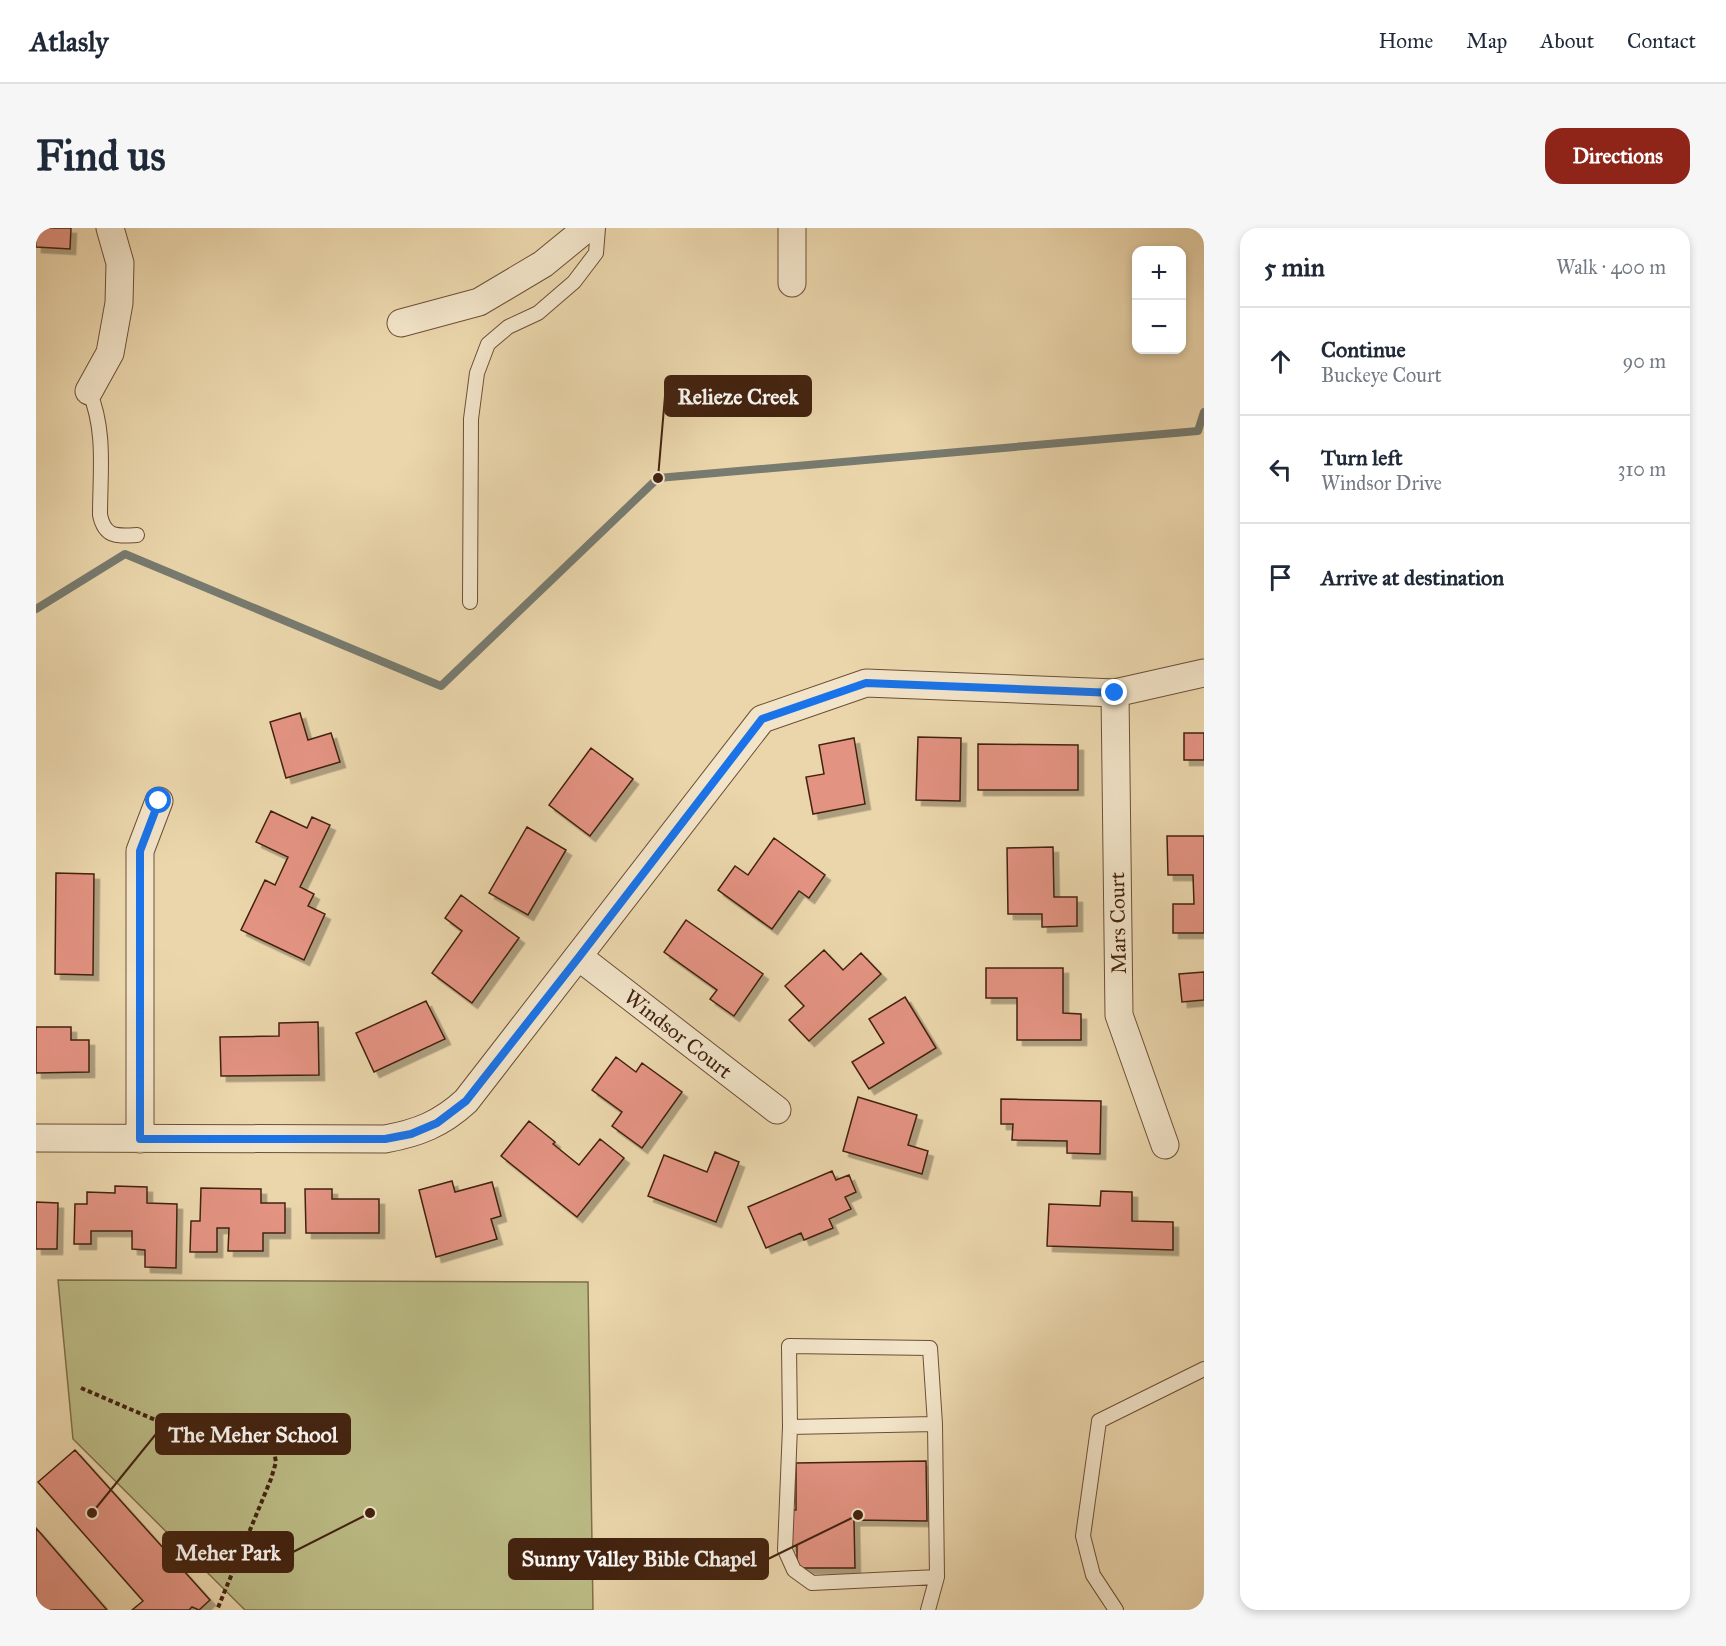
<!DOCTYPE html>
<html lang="en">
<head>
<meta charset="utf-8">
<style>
  :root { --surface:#fff; --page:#f6f6f7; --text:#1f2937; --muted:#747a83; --line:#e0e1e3; --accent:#8f2418 }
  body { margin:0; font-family:"IM FELL Great Primer",serif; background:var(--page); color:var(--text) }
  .controls { position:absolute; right:18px; top:18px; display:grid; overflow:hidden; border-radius:12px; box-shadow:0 3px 9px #0003 }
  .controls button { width:54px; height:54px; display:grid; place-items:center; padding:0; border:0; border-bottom:2px solid var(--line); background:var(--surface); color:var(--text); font:30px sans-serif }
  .stop { position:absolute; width:18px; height:18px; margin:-14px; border:4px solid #1a73e8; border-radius:50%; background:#fff }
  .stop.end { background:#1a73e8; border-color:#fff; box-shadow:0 2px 6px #0008 }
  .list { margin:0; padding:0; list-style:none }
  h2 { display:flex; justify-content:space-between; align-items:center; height:78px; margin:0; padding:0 24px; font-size:26px }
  h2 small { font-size:20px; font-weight:400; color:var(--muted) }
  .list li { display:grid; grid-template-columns:39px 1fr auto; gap:18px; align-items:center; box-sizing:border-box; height:108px; padding:0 24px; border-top:2px solid var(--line) }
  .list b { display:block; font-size:22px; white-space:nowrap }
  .list p { margin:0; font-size:20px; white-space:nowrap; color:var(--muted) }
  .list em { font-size:20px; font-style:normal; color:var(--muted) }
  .icon { flex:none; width:33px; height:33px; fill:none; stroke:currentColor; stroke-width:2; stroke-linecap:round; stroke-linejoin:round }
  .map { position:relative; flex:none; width:1168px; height:1382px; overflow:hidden; border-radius:18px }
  header { display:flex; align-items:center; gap:36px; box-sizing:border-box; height:84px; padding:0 30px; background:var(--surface); border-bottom:2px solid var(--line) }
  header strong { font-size:28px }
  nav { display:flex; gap:33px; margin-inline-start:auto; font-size:21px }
  .intro { display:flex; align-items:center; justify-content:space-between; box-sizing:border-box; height:144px; padding:0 36px }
  h1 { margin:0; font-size:42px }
  .button { padding:15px 27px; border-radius:18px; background:var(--accent); color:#fff; font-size:21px; font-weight:700 }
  main { display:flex; gap:36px; padding:0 36px }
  aside { flex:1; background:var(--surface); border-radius:18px; box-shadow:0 3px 9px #0003 }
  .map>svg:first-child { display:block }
  .green { fill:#bcbc86; stroke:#7f6f4a; stroke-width:1.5 }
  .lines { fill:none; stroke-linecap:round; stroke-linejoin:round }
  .stream { stroke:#777b70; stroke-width:8 }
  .building { fill:#e39382; stroke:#42220f; stroke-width:1.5; filter:url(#shadow) }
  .service-casing { stroke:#6c4f36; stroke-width:16 }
  .minor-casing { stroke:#6c4f36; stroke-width:29 }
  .path { stroke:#42220f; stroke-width:4; stroke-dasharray:4.5 3; stroke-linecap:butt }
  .service { stroke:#f2e4c9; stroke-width:14 }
  .minor { stroke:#f2e4c9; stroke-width:27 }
  .route { stroke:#1a73e8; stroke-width:8 }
  .labels { text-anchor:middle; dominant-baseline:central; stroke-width:4.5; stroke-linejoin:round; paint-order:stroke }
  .street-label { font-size:21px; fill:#42220f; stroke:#f2e4c9 }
  .leader { fill:none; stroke:#42220f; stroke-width:2 }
  .callout-dot { fill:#42220f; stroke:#f2e4c9; stroke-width:2 }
  .callout { fill:#42220f; stroke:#42220f; stroke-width:2 }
  .callout-label { font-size:22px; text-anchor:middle; font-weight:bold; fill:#fff }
</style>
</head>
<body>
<header>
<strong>Atlasly</strong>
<nav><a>Home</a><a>Map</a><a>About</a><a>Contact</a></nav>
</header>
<div class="intro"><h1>Find us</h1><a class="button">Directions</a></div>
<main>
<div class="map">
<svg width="1168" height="1382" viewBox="0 0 1168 1382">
  <defs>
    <filter id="shadow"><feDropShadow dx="5.5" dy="5.5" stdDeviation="0" flood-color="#0004"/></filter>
  </defs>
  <rect width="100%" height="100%" fill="#ebd6ac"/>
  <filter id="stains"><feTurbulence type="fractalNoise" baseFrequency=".00333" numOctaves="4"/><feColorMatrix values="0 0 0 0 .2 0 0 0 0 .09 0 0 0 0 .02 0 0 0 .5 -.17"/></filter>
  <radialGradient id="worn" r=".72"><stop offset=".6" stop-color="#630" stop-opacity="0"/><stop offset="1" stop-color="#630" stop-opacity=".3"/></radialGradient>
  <!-- green -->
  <path class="green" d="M 22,1052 L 552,1054 L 557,1382 L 209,1382 L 37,1211 Z"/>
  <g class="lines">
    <!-- stream -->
    <path class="stream" d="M 0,381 L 89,326 L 405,458 L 622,250 L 1162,203 L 1168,184"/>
  </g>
  <!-- building -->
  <path class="building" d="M 0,0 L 35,0 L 34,21 L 0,19 Z
    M 264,485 L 272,512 L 295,505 L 304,534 L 250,550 L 234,494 Z
    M 1148,505 L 1168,505 L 1168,532 L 1148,532 Z
    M 882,509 L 925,510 L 924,573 L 880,572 Z
    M 818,510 L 829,576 L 777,586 L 770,549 L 788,546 L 783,517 Z
    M 942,516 L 1042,517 L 1042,562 L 942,562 Z
    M 555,520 L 597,551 L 554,608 L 513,577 Z
    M 235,583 L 271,600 L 276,589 L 294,597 L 264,659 L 278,666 L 272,678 L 289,686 L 268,732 L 205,702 L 229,652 L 239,657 L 252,629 L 220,614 Z
    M 491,599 L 530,622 L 492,687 L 453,665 Z
    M 1131,608 L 1168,608 L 1168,705 L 1137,705 L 1137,676 L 1158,676 L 1157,647 L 1132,647 Z
    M 738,610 L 789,647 L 773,670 L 763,663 L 736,701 L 682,662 L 699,638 L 712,647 Z
    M 1017,619 L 1018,669 L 1041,669 L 1041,698 L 1006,699 L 1006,686 L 972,686 L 971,620 Z
    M 20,645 L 58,646 L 57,747 L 19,746 Z
    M 425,667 L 483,710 L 436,775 L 396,745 L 426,703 L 409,690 Z
    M 650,692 L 727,746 L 698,788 L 674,771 L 681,762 L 628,724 Z
    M 788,722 L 807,742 L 825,725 L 845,746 L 773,813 L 753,792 L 768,778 L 749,758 Z
    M 950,740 L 1027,740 L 1027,785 L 1045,786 L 1045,812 L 981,812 L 981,770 L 950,770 Z
    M 1168,744 L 1168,772 L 1146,774 L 1143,746 Z
    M 869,769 L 900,820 L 833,861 L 816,834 L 848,815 L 833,791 Z
    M 390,773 L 409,811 L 338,844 L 320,805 Z
    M 282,794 L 283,847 L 185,848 L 184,809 L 243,808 L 243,795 Z
    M 0,799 L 35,799 L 35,812 L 53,812 L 53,844 L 0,845 Z
    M 580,829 L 600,844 L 606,835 L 646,864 L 606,920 L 576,898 L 586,884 L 556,862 Z
    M 822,869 L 881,887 L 872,917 L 892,923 L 886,946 L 807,923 Z
    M 965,871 L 1065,873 L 1064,926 L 1031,925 L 1031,913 L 976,912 L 977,896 L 965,896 Z
    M 493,893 L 519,914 L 517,916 L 543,937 L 564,911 L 588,930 L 541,989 L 465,928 Z
    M 679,924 L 703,934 L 680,994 L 612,968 L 628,927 L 671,944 Z
    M 796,943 L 800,952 L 813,947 L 820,964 L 809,969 L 815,981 L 793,991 L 797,1000 L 768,1012 L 765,1005 L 730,1020 L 712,979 Z
    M 416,953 L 419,964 L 456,954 L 465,988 L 455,991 L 461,1011 L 400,1029 L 383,962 Z
    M 79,958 L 111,959 L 111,975 L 141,976 L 140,1040 L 109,1039 L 109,1022 L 96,1021 L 96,1003 L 55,1003 L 55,1016 L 38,1016 L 39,976 L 51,976 L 51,964 L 79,965 Z
    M 165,960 L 225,961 L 225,975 L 249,975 L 249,1005 L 227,1005 L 227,1023 L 192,1023 L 193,1000 L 181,1000 L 181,1024 L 154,1024 L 155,993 L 164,993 Z
    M 269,961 L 296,961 L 296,971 L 343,971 L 343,1005 L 270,1005 Z
    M 1065,963 L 1096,964 L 1096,993 L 1137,994 L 1137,1022 L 1011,1018 L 1013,976 L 1064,978 Z
    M 0,974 L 22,975 L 21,1021 L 0,1021 Z
    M 39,1222 L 174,1372 L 163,1382 L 156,1379 L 153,1382 L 96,1382 L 107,1373 L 2,1254 Z
    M 890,1233 L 891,1293 L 818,1292 L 819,1340 L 761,1340 L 761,1318 L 754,1318 L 754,1282 L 760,1282 L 760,1235 Z
    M 0,1300 L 71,1382 L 8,1382 L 0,1373 Z"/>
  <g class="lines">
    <defs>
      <path id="service" d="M 53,163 C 70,202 64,245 64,287 C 69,310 81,308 101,307
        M 434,374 L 435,191 L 441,145 L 452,116 L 472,99 L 502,85 L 538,54 L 560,25 L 562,0
        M 754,1199 L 899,1196
        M 892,1382 L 901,1349 L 899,1196 L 894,1120 L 753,1118 L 754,1199 L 749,1322 L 758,1342 L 776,1355 L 901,1349
        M 1080,1382 L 1057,1347 L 1047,1308 L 1063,1193 L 1168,1141"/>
      <path id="minor" d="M 756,0 L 756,55
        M 365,95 L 443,74 L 507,36 L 551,0
        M 53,163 L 74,125 L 83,75 L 84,35 L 74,0
        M 1079,465 L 1083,787 L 1129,917
        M 543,729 L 741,882
        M 0,910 L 349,911 C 382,905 405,896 430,873 L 726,491 L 830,455 L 1079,465 L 1168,445
        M 104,911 L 104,623 L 123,573"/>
    </defs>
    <!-- service casing -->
    <use href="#service" class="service-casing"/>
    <!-- minor casing -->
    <use href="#minor" class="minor-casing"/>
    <!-- path -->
    <path class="path" d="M 45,1160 L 159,1209 L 224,1217 L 238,1224 L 240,1234 L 235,1251 L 181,1382"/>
    <!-- service -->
    <use href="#service" class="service"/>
    <!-- minor -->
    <use href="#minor" class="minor"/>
  </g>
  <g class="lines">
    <!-- route -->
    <path class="route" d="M 123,573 L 104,623 L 104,911 L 349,911 L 375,906 L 401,895 L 430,873 L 543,729 L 726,491 L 830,455 L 1079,465"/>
  </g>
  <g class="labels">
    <!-- street labels -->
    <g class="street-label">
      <text transform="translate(1082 695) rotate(-91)">Mars Court</text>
      <text transform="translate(642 806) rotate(38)">Windsor Court</text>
    </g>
  </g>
  <!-- callouts -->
  <path class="leader" d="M622 250L629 168M56 1285L120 1206M334 1285L257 1324M822 1287L732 1331"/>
  <g class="callout-dot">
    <circle cx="622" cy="250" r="6"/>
    <circle cx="56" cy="1285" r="6"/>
    <circle cx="334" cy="1285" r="6"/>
    <circle cx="822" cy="1287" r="6"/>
  </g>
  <g class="callout">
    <rect x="629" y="148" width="146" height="40" rx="6"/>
    <rect x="120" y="1186" width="194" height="40" rx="6"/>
    <rect x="127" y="1304" width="130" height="40" rx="6"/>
    <rect x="473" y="1311" width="259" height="40" rx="6"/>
  </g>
  <g class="callout-label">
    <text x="702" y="176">Relieze Creek</text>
    <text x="217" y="1214">The Meher School</text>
    <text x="192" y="1332">Meher Park</text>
    <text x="603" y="1338">Sunny Valley Bible Chapel</text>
  </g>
  <rect width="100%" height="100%" filter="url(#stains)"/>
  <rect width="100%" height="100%" fill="url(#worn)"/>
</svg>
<div class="controls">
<button>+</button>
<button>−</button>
</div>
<div class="stop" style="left:123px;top:573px"></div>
<div class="stop end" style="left:1079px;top:465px"></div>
</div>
<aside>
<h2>5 min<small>Walk · 400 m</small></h2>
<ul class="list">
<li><svg class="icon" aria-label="ahead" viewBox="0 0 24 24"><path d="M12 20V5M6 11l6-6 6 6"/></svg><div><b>Continue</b><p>Buckeye Court</p></div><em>90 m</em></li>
<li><svg class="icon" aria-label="left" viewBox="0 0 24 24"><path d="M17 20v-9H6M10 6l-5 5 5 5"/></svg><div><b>Turn left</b><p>Windsor Drive</p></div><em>310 m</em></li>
<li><svg class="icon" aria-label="arrive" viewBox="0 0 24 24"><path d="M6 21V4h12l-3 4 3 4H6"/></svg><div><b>Arrive at destination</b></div></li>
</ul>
</aside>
</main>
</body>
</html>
